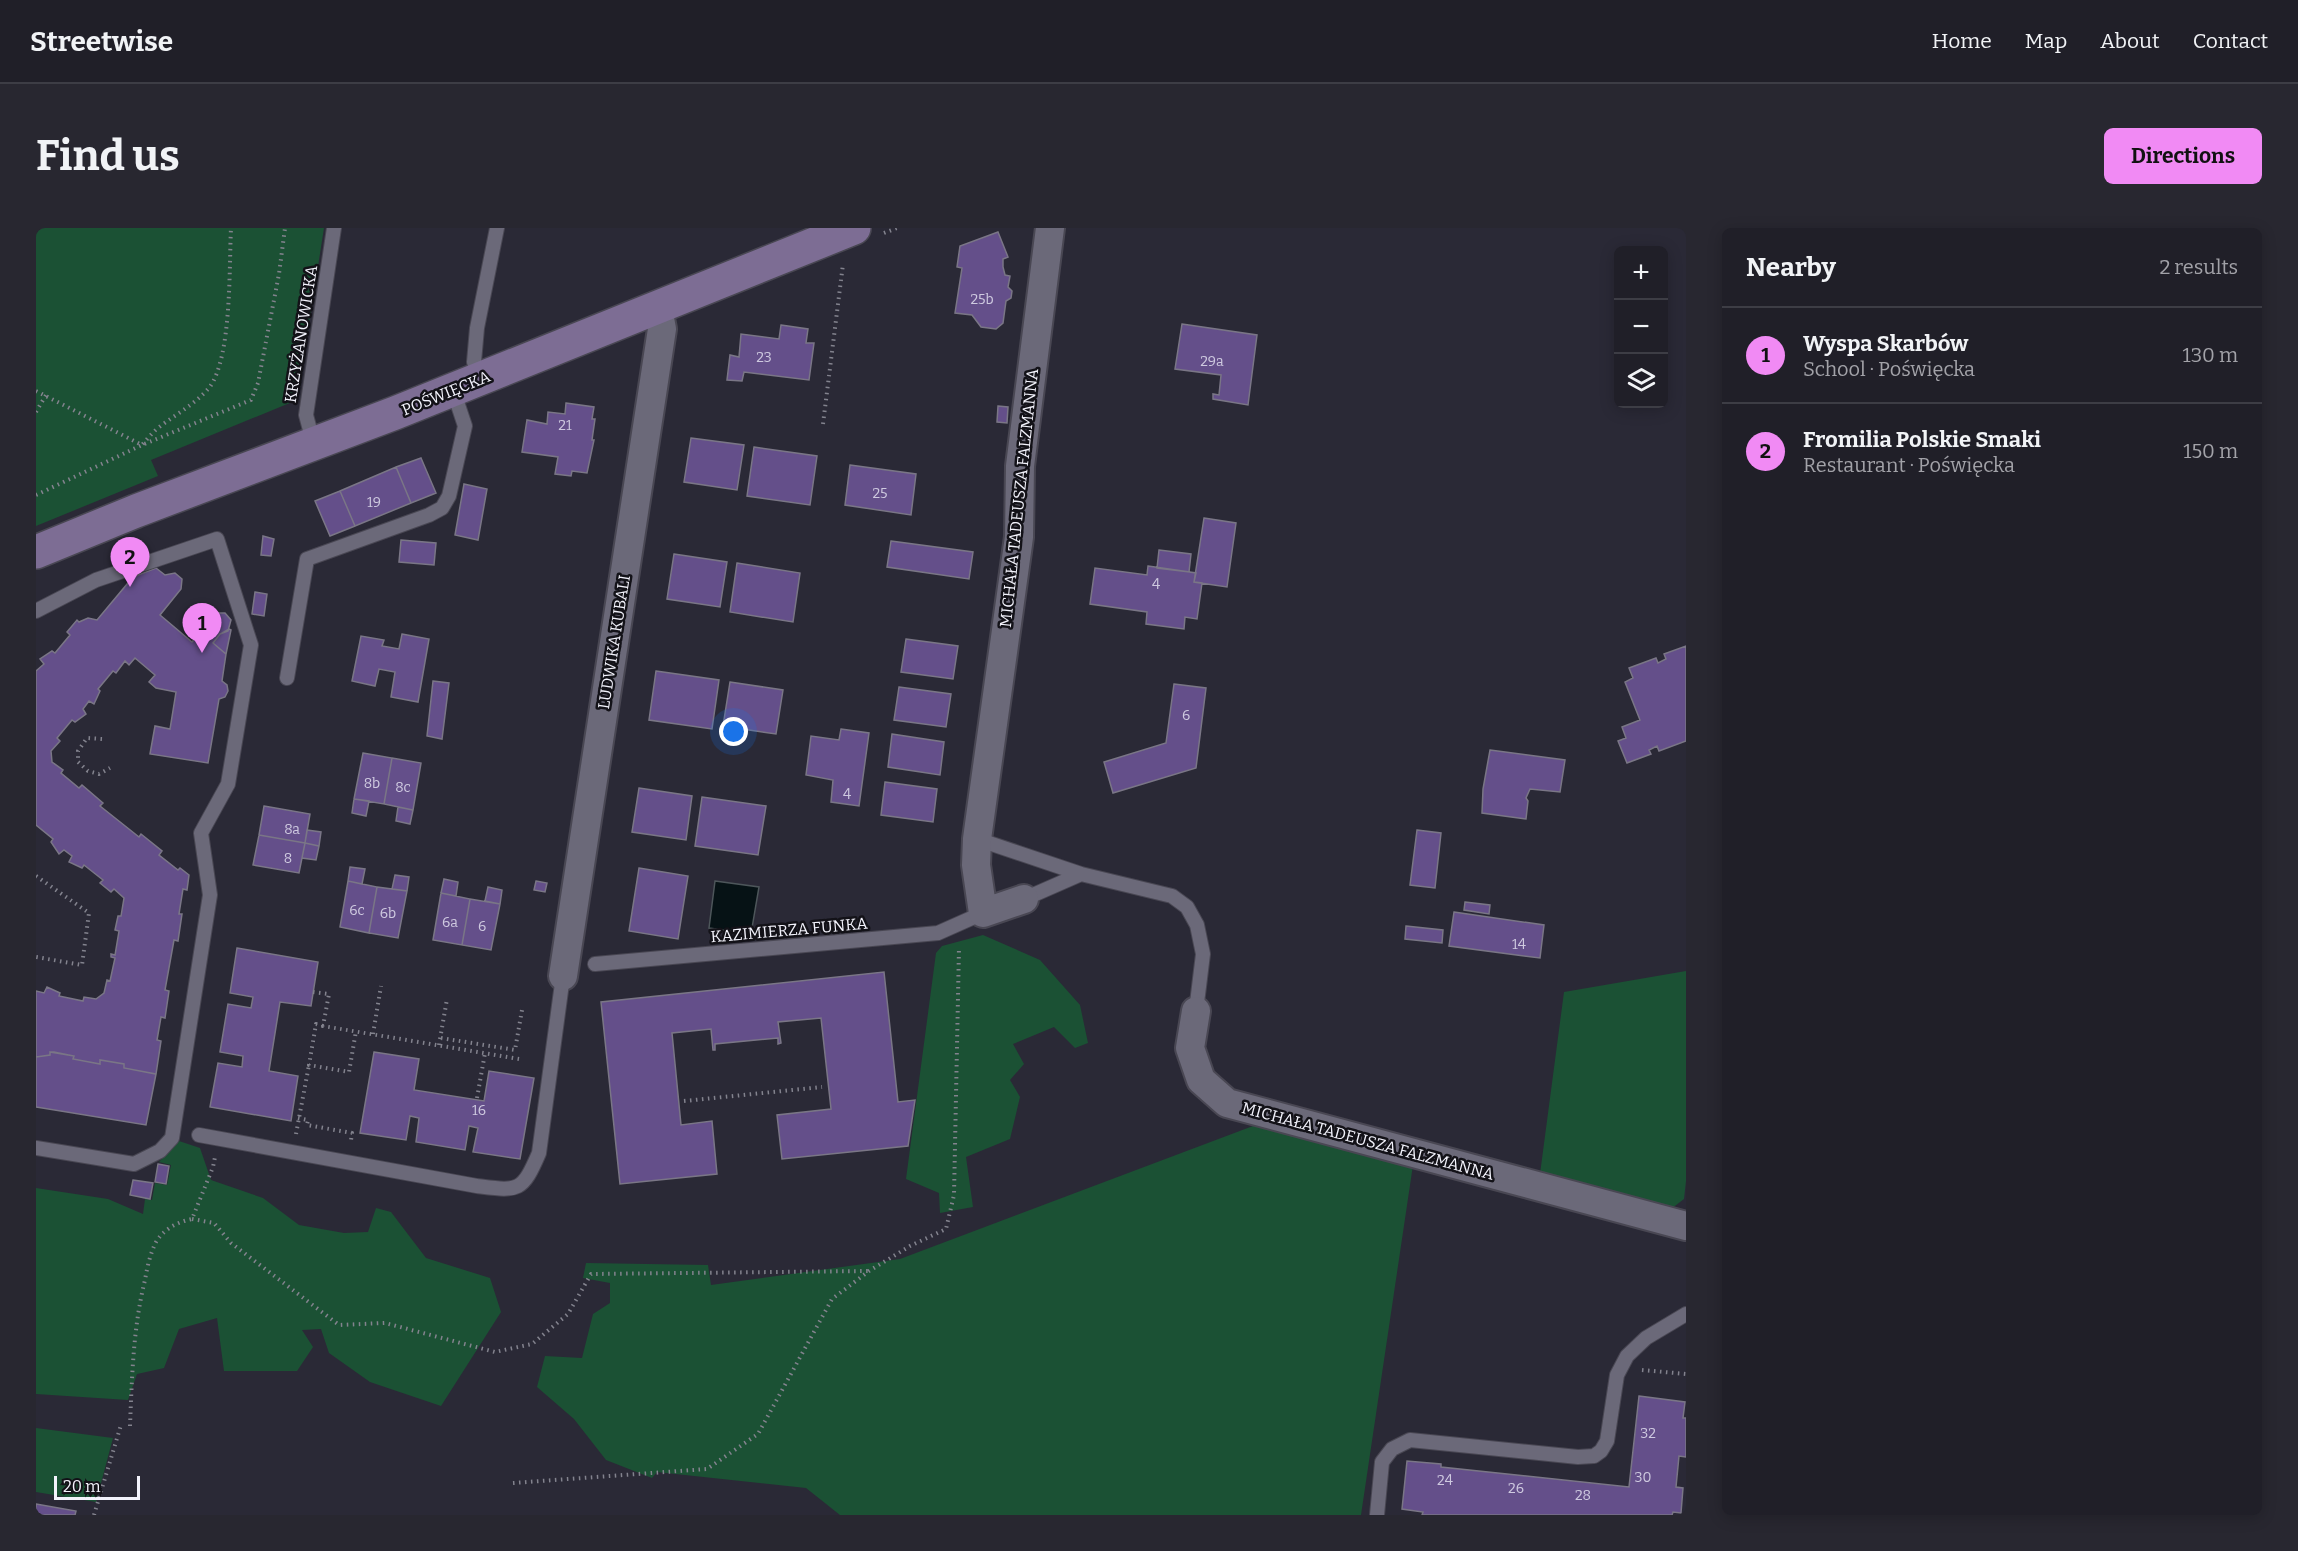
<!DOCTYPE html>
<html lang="en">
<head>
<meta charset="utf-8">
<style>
  :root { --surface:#201f28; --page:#282730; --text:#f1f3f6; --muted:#a2a2a8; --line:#3d3d45; --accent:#f18af4 }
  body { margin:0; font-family:Bitter,serif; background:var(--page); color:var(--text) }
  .controls { position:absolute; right:18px; top:18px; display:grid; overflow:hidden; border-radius:9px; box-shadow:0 3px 15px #0003 }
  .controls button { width:54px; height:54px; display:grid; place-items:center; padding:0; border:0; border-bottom:2px solid var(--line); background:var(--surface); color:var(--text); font:30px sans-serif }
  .scale { position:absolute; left:18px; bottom:15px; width:86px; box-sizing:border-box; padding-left:6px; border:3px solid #f3f3fc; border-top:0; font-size:16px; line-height:21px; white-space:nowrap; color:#f3f3fc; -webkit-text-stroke:4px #131218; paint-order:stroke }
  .you { position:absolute; left:698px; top:504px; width:21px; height:21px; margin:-15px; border:4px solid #fff; border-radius:50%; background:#1a73e8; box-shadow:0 0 0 9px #1a73e833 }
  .badge { display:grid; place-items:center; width:39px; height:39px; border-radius:50%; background:var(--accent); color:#111; font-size:20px; font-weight:700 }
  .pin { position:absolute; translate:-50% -50px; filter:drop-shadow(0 2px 3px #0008) }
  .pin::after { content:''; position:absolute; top:32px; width:21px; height:18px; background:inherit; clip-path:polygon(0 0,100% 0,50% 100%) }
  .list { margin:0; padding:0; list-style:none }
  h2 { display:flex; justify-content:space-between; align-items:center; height:78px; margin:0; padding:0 24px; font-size:26px }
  h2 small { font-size:20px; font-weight:400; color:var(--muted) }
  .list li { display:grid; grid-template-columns:39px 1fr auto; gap:18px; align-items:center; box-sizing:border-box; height:96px; padding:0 24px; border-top:2px solid var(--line) }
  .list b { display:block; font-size:22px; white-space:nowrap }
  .list p { margin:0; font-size:20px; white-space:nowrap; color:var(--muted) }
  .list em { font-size:20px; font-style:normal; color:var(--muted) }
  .icon { flex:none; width:33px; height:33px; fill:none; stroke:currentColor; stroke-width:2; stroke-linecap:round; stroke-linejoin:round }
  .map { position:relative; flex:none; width:1650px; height:1287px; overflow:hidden; border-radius:9px }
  header { display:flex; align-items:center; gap:36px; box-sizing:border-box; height:84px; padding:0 30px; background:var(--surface); border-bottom:2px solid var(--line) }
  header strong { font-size:28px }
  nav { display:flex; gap:33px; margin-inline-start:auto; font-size:21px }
  .intro { display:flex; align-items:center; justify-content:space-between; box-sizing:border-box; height:144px; padding:0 36px }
  h1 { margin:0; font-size:42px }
  .button { padding:15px 27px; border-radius:9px; background:var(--accent); color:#111; font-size:21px; font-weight:700 }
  main { display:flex; gap:36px; padding:0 36px }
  aside { flex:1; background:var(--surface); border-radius:9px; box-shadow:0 3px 15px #0003 }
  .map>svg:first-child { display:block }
  .green { fill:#1b5134 }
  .water { fill:#061215; stroke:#4d565a; stroke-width:1.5 }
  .building { fill:#644f8a; stroke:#7a7686; stroke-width:1.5 }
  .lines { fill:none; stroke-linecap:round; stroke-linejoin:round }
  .lane-casing { stroke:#494753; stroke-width:16 }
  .street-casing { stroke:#494753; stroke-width:32 }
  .secondary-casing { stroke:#494753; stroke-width:36 }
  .path { stroke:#83838e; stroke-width:4; stroke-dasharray:1.5 4.5; stroke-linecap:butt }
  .lane { stroke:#6b6979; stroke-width:14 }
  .street { stroke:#6b6979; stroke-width:28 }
  .secondary { stroke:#7d6d94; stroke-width:33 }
  .labels { text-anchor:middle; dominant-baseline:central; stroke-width:5; stroke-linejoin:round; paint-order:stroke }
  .number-label { font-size:14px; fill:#cfcae0 }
  .street-label { font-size:16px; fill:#f3f3fc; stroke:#131218 }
</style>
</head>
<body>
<header>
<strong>Streetwise</strong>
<nav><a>Home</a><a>Map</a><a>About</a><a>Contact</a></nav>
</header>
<div class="intro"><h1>Find us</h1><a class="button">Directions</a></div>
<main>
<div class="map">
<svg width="1650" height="1287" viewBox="0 0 1650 1287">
  <rect width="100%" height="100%" fill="#2a2936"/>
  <!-- green -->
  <path class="green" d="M 0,0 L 288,0 L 261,172 L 115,232 L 122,248 L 0,298 Z
    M 947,707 L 1004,732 L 1044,777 L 1052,815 L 1039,820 L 1018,799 L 977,816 L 988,836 L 974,852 L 984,869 L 974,911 L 930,929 L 937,979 L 904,985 L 903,965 L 870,951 L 900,725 L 906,718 Z
    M 1650,743 L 1650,953 L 1648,971 L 1631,984 L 1504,946 L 1528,764 Z
    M 1217,898 L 1377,937 L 1325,1287 L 804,1287 L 770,1260 L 621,1244 L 616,1250 L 570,1232 L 538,1191 L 501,1159 L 509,1128 L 546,1130 L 557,1086 L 574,1075 L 574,1055 L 547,1050 L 550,1035 L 672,1037 L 675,1057 L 864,1031 Z
    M 143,913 L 164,920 L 175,952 L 227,970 L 263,997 L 308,1005 L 332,1004 L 340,980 L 355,984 L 390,1030 L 454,1050 L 465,1084 L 405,1178 L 334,1154 L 293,1125 L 285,1101 L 266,1102 L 277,1119 L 261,1143 L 188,1143 L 181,1090 L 143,1101 L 128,1140 L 101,1146 L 92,1172 L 0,1166 L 0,960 L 72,971 L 107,986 L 109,971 L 116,972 L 119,955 L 131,957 L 135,937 L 123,934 Z
    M 0,1200 L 77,1210 L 60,1274 L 0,1264 Z"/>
  <!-- water -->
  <path class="water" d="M 679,653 L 723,659 L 715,706 L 673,700 Z"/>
  <!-- building -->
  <path class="building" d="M 962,4 L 972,29 L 967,31 L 967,39 L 969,47 L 974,48 L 972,59 L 976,63 L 975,70 L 970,73 L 967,95 L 960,101 L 945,99 L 936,87 L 919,85 L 926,40 L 921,39 L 924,18 Z
    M 1146,96 L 1221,107 L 1212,177 L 1177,171 L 1177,166 L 1183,167 L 1185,147 L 1139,141 Z
    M 745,97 L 772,101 L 770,115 L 778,115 L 773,152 L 708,144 L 706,153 L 691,152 L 694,127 L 703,129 L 705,106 L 743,111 Z
    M 530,175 L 558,179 L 556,191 L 559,191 L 556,212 L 558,212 L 551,245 L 536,243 L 535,248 L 519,246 L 522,229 L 486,224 L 491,192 L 511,196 L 512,184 L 529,186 Z
    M 962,178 L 972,179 L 971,195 L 961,194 Z
    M 655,210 L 708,217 L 701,262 L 648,254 Z
    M 718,219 L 781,228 L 774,277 L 711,268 Z
    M 385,230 L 400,265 L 375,275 L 360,239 Z
    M 814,237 L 880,246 L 875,287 L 809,277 Z
    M 360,239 L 375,275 L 319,298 L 304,263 Z
    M 428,256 L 451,261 L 442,312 L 419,307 Z
    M 304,263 L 319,298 L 294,308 L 279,273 Z
    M 1168,290 L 1200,295 L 1191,359 L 1158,354 Z
    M 227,308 L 238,311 L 235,328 L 225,327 Z
    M 365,312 L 400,315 L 398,337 L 363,334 Z
    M 855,313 L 937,324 L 933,351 L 851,339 Z
    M 1123,322 L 1155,326 L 1153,344 L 1121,340 Z
    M 638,326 L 691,334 L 684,379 L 631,371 Z
    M 701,335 L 764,345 L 757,394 L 694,384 Z
    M 1112,338 L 1160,345 L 1158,354 L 1166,355 L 1161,391 L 1149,389 L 1148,401 L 1110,396 L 1111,384 L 1054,376 L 1059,340 L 1111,347 Z
    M 120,340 L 129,347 L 139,345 L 146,351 L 145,361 L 124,387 L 156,414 L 181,385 L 189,385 L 195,392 L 192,403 L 184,406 L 177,415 L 190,426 L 186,453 L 191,457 L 192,463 L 189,469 L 183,471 L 172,535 L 114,526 L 119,498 L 134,501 L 140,464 L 120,460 L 113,454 L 119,447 L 99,430 L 93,437 L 89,433 L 80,445 L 77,443 L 62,461 L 64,463 L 58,476 L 53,473 L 47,481 L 50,486 L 39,494 L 36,492 L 21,510 L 24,513 L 15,523 L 16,534 L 27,542 L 25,545 L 43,560 L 46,557 L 67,575 L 64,578 L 103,609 L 105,606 L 126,623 L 123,627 L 142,642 L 144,640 L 153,647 L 151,662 L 147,661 L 143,686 L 146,686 L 142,713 L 138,712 L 129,762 L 133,763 L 129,790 L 125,789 L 121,812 L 125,813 L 120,846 L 88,840 L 88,836 L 64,832 L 64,836 L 37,831 L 38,828 L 18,824 L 14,824 L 14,827 L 0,829 L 0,763 L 8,765 L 11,759 L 24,765 L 23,768 L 47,773 L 48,769 L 60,771 L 68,765 L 71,752 L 74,753 L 79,730 L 75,729 L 75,726 L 79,727 L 83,703 L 79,702 L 82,688 L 85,688 L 88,670 L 78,661 L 75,664 L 64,655 L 67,652 L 48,637 L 46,640 L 33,634 L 36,628 L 28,622 L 23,626 L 15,614 L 17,611 L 0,597 L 0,443 L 8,436 L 4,431 L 16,423 L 19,425 L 34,407 L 31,404 L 41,392 L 43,394 L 52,390 L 61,392 L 97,349 Z
    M 219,364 L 231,366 L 228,388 L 216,386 Z
    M 193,401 L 195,402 L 190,426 L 177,415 L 184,406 Z
    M 366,406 L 393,411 L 382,474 L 355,469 L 359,444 L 343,441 L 339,458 L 316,453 L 325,408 L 348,412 L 346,418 L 363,421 Z
    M 870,411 L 922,418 L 917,451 L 865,444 Z
    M 1650,418 L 1650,513 L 1623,523 L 1621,518 L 1613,522 L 1615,526 L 1591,535 L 1582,513 L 1590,510 L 1586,499 L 1604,492 L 1589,454 L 1597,450 L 1593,440 L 1620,430 L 1622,435 L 1630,431 L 1628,426 Z
    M 620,443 L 683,452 L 676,501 L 613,492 Z
    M 397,453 L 413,455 L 406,511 L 391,508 Z
    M 694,454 L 747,462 L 740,506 L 687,498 Z
    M 1138,456 L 1170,460 L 1160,540 L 1077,565 L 1068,534 L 1130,515 Z
    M 863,459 L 915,466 L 910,499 L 858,492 Z
    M 805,501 L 833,505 L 823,578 L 795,574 L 797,552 L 770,547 L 775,508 L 803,512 Z
    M 856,506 L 908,514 L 904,547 L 852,539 Z
    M 1454,522 L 1529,532 L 1524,564 L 1494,561 L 1490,570 L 1492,573 L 1490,591 L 1446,585 L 1447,561 Z
    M 327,525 L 356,530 L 348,576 L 318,571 Z
    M 356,530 L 385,535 L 377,582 L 348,576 Z
    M 849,554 L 901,561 L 897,594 L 845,587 Z
    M 603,560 L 656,568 L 650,612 L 596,604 Z
    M 666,569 L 730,578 L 722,627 L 659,618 Z
    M 318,571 L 333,573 L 330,588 L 316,585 Z
    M 228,578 L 274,586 L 269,615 L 223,607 Z
    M 362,579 L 377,582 L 374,596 L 360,593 Z
    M 271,602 L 285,604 L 283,618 L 269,615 Z
    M 1381,602 L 1405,605 L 1399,660 L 1374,657 Z
    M 223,607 L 269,615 L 263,645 L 217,637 Z
    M 269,615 L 283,618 L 280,632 L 266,630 Z
    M 314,639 L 329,641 L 326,656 L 312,653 Z
    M 603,640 L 652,648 L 642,711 L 593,703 Z
    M 359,647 L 373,649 L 371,663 L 356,661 Z
    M 408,651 L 422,654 L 420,668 L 405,665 Z
    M 312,653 L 341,659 L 333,705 L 304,699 Z
    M 500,653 L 511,655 L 509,664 L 498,662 Z
    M 341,659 L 371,663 L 362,710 L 333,705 Z
    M 452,659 L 466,662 L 464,676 L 449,673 Z
    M 405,665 L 434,671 L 426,717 L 397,712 Z
    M 434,671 L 464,676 L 455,722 L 426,717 Z
    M 1429,674 L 1454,677 L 1453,686 L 1428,682 Z
    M 1418,684 L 1508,697 L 1504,730 L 1413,718 Z
    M 1370,698 L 1407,702 L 1406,715 L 1369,711 Z
    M 201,720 L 282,734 L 275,778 L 244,774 L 233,843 L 262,848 L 255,893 L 174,879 L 182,835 L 206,839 L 207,828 L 184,824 L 192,776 L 215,780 L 217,769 L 194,765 Z
    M 848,744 L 862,874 L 879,872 L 872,918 L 746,931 L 741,887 L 795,881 L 785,790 L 742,794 L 745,815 L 742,816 L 742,810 L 679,816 L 679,822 L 677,822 L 675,801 L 636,805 L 645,897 L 676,893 L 681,946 L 584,956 L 565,774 Z
    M 14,824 L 38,828 L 37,831 L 64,836 L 64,832 L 88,836 L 88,840 L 120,846 L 110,897 L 0,879 L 0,829 L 14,827 Z
    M 338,824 L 383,831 L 378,862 L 448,873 L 453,843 L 498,850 L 484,931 L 437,924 L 442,900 L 433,898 L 429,922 L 380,914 L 383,890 L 374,888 L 370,912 L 324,905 Z
    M 122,936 L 133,938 L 130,956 L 119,954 Z
    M 97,952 L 117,955 L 114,971 L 94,967 Z
    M 1603,1168 L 1649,1174 L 1647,1190 L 1650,1190 L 1650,1229 L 1643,1228 L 1640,1259 L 1647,1260 L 1645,1285 L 1637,1284 L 1636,1287 L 1386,1287 L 1387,1284 L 1366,1281 L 1371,1233 L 1405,1236 L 1405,1239 L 1593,1259 Z
    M 0,1276 L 40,1283 L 39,1287 L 0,1287 Z"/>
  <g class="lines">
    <defs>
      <path id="lane" d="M 444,151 L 438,134 L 441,100 L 461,0
        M 278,217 L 270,187 L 298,0
        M 0,383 L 60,352 L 181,311 L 215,417 L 192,556 L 165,605 L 174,667 L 136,910 L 124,923 L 98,936 L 0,920
        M 251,450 L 271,331 L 393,287 L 406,280 L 413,268 L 429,198 L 417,162
        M 941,611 L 1045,646 L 1136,668 L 1151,679 L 1161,697 L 1167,726 L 1160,783
        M 988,671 L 1045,646
        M 559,736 L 902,705 L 947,685
        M 163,907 L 441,958 C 482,963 486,965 503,925 L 527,748
        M 1341,1287 L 1346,1234 L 1356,1221 L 1374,1212 L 1542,1229 L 1558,1228 L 1565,1223 L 1571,1213 L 1581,1147 L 1591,1128 L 1610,1110 L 1650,1086"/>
      <path id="street" d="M 988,671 L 947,685 L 940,637 L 941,611 L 983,309 L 984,238 L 1014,0
        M 527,748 L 626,101 L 622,80
        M 1160,783 L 1154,820 L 1165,852 L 1191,875 L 1650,998"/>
      <path id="secondary" d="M 0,324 L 100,283 L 359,185 L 818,0"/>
    </defs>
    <!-- lane casing -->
    <use href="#lane" class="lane-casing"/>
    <!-- street casing -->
    <use href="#street" class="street-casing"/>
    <!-- secondary casing -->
    <use href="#secondary" class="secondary-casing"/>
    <!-- path -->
    <path class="path" d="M 848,5 L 861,0
      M 0,163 L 106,217 C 111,211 116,205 122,200 C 140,186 158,177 173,160 C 196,130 193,39 195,0
      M 0,184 L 10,167
      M 787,196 L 807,36
      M 0,267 L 106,217 L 215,172 L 222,155 L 243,46 L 249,0
      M 66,511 L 51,510 L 42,523 L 42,534 L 52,543 L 63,546 L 74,540
      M 0,648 L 53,685 L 46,737 L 0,729
      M 277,764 L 293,766 L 287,798 L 483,831
      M 287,798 L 280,796 L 273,837 L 313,844 L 320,803
      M 337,806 L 345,758
      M 405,810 L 479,822 L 486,782
      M 403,817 L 411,771
      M 441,870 L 449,825
      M 648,873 L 786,859
      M 262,890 L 272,892 L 271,897 L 316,905 L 315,912 L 312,911
      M 260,906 L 273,837
      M 156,991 L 178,995 L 195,1015 L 303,1097 L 349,1095 L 459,1124 L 496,1116 L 532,1086 L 555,1046 L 832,1043
      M 1606,1142 L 1650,1146
      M 94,1198 C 96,1149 97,1100 109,1052 C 111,1040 114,1027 119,1016 C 126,1002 141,994 156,991 L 177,939 L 179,929
      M 477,1255 L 671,1241 L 722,1206 L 796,1071 L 833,1043 L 874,1018 L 910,1001 L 918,967 L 923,719
      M 58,1287 L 85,1197"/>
    <!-- lane -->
    <use href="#lane" class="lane"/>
    <!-- street -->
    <use href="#street" class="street"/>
    <!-- secondary -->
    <use href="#secondary" class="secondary"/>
  </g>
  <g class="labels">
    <!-- number labels -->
    <g class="number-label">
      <text x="946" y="71">25b</text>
      <text x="728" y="129">23</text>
      <text x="1176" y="133">29a</text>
      <text x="529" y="197">21</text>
      <text x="844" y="265">25</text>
      <text x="338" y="274">19</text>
      <text x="1120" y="356">4</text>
      <text x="1150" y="487">6</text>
      <text x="336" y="555">8b</text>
      <text x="367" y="559">8c</text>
      <text x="811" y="566">4</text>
      <text x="256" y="601">8a</text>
      <text x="252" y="630">8</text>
      <text x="321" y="682">6c</text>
      <text x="352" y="685">6b</text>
      <text x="414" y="694">6a</text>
      <text x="446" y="698">6</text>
      <text x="1483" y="716">14</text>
      <text x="443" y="882">16</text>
      <text x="1612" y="1205">32</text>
      <text x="1607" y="1249">30</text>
      <text x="1409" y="1252">24</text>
      <text x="1480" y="1260">26</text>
      <text x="1547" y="1267">28</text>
    </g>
    <!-- street labels -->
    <g class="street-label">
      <text transform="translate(265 106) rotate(-81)">KRZYŻANOWICKA</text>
      <text transform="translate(410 165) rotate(-22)">POŚWIĘCKA</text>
      <text transform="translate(983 270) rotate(-84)">MICHAŁA TADEUSZA FALZMANNA</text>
      <text transform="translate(578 414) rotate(-81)">LUDWIKA KUBALI</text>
      <text transform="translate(753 702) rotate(-5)">KAZIMIERZA FUNKA</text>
      <text transform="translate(1332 913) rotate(15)">MICHAŁA TADEUSZA FALZMANNA</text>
    </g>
  </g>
</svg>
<div class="controls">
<button>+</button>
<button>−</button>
<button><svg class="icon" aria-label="layers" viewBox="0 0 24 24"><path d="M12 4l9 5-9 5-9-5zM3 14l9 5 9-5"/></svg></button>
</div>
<div class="scale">20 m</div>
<div class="you"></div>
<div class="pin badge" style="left:166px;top:425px">1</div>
<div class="pin badge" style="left:94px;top:359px">2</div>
</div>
<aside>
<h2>Nearby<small>2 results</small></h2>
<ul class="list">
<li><span class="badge">1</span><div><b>Wyspa Skarbów</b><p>School · Poświęcka</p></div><em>130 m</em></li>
<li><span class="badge">2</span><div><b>Fromilia Polskie Smaki</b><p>Restaurant · Poświęcka</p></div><em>150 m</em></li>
</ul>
</aside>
</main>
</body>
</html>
